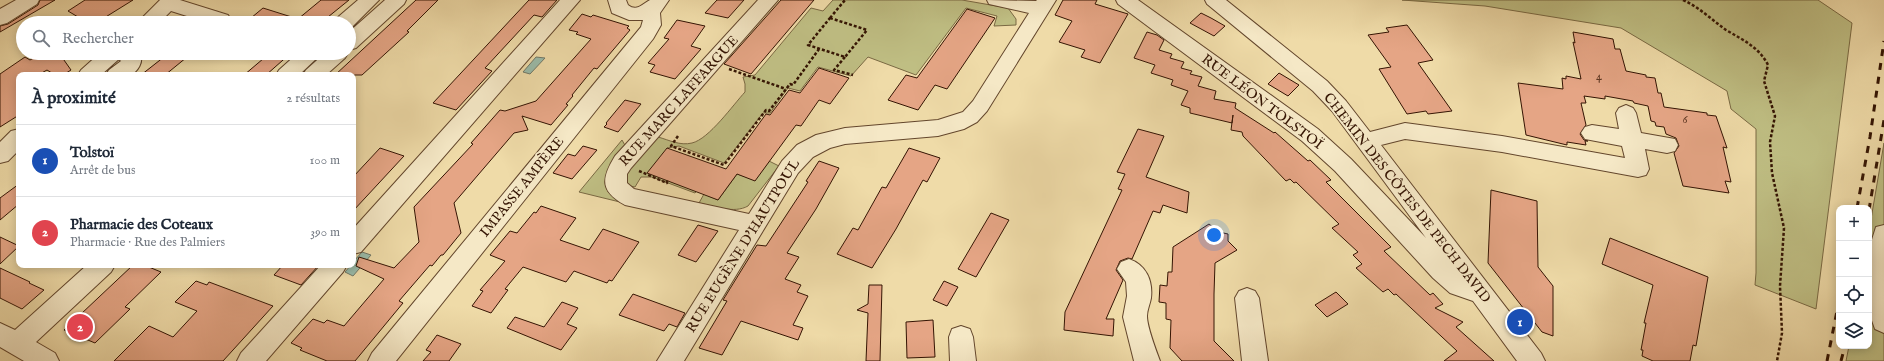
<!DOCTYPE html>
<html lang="fr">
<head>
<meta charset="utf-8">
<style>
  :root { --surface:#fff; --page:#f6f6f7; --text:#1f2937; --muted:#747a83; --line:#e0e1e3; --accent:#d93025 }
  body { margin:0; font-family:"IM FELL English",serif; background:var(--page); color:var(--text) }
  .controls { position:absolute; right:12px; bottom:12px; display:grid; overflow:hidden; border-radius:8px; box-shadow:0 2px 10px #0003 }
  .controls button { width:36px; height:36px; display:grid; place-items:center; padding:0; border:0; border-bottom:1px solid var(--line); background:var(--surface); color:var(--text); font:20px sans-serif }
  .you { position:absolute; left:1214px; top:235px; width:14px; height:14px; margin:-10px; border:3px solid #fff; border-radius:50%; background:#1a73e8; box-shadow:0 0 0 6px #1a73e833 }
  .badge { display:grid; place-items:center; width:26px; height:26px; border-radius:50%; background:var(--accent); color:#fff; font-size:13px; font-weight:700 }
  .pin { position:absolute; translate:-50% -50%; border:2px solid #fff; box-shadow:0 1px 4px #0006 }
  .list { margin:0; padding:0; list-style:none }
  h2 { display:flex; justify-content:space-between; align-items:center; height:52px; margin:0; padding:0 16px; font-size:17px }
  h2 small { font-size:13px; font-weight:400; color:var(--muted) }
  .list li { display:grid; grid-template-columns:26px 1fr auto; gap:12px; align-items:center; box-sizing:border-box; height:72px; padding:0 16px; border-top:1px solid var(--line) }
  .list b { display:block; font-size:15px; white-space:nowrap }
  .list p { margin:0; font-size:13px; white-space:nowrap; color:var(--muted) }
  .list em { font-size:13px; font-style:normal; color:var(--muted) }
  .icon { flex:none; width:22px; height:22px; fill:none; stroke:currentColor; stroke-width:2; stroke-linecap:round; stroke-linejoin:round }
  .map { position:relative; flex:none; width:1884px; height:361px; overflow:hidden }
  .search { position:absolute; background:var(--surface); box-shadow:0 2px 10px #0003; left:16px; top:16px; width:340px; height:44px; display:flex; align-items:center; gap:10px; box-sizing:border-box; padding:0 14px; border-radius:22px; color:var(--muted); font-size:15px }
  .panel { position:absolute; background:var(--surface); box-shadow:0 2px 10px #0003; left:16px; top:72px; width:340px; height:196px; border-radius:8px }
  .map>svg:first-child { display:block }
  .green { fill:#bfbe83; stroke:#7a6943 }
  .water { fill:#9abba9; stroke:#717867 }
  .building { fill:#e5a585; stroke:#341403 }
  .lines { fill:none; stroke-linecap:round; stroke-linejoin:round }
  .minor-casing { stroke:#63462c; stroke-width:2 }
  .path { stroke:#341403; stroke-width:2.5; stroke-dasharray:3 2; stroke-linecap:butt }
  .minor { fill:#f5e8c6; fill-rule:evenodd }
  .rail { stroke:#341403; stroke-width:3; stroke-dasharray:7 7; stroke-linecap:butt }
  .labels { text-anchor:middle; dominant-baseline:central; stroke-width:3.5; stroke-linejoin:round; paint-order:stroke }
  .number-label { font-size:12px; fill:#603824 }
  .street-label { font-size:14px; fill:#341403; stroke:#f5e8c6 }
</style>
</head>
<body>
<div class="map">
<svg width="1884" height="361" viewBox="0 0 1884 361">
  <rect width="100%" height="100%" fill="#efdba8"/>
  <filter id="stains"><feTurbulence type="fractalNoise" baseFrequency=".005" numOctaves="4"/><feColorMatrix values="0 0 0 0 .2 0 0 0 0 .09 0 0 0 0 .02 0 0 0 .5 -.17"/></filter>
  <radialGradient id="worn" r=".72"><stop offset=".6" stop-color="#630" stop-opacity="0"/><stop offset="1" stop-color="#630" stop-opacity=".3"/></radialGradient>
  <!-- green -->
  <path class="green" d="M 833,0 L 962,0 L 1008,8 L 1016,19 L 1016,25 L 994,26 L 997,16 L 966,8 L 916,75 L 868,57 L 851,76 L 818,67 L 800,91 L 788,88 L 770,113 L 763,113 L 724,163 L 679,146 L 667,148 L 696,192 L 695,193 L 652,177 L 641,177 L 635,187 L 630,186 L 626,181 L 628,171 L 658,137 C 669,140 680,146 692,143 C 709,139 733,105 745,92 L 745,84 L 743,77 L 755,75 L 811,8 L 823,11 Z
    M 1402,0 L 1818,0 L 1852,23 L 1816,309 L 1755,285 L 1756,273 L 1756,129 L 1731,109 L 1727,91 L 1621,28 L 1485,6 Z
    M 622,140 L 627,149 L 606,184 L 608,192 L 624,203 L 579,192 Z
    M 1884,143 L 1884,361 L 1846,361 L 1849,346 L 1869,346 L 1869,231 Z
    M 769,161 L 779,166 L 748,206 C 734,214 714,206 699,203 L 704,194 L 718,200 L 737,174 L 755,180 Z"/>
  <!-- water -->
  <path class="water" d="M 536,57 L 545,58 L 530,74 L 523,72 Z
    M 362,252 L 371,255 L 353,276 L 345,272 L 351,265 L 353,265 L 353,262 Z"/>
  <!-- building -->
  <path class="building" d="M 40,0 L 55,0 L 0,32 L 0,26 L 8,24 L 38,5 Z
    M 85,0 L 133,0 L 96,23 L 88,23 L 68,11 Z
    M 321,0 L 349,0 L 328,17 L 325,23 L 245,23 L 263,8 L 298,19 Z
    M 416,0 L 438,0 L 407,31 L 409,32 L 362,75 L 335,75 Z
    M 529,0 L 557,0 L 542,17 L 534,15 L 485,68 L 492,71 L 456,110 L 433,103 Z
    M 717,0 L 744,0 L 728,18 L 705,13 Z
    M 781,0 L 814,0 L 751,74 L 724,64 Z
    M 1063,0 L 1097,0 L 1095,4 L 1128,14 L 1100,63 L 1081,57 L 1085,50 L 1059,42 L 1072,21 L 1055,15 Z
    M 967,9 L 995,18 L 947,89 L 935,85 L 918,110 L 888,100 L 906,75 L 917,78 Z
    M 1201,13 L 1211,18 L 1225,26 L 1214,36 L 1190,23 Z
    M 582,14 L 591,17 L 593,15 L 629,26 L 627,28 L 630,30 L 597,69 L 594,68 L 572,95 L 573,96 L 566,104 L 568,105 L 551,125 L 522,116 L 528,130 L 514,133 L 454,203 L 461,233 L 443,255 L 441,255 L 432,266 L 430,265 L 399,301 L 403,303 L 355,361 L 327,361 L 300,350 L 302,348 L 291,343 L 313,319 L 324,323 L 327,320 L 344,326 L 384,279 L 356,266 L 359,257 L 394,268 L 419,242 L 414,207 L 473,144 L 471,143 L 500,110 L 505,111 L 536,101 L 591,39 L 576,34 L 578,32 L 569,30 Z
    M 677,20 L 705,26 L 691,46 L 701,49 L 675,79 L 650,72 L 655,65 L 648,63 L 669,39 L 664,38 Z
    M 1407,25 L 1433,60 L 1418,63 L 1452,111 L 1428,114 L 1426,111 L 1407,114 L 1379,69 L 1391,67 L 1368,35 L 1389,32 L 1386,28 Z
    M 1147,32 L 1157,35 L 1164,40 L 1159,50 L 1172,54 L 1170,58 L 1184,62 L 1181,68 L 1192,71 L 1190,74 L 1202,77 L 1198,86 L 1216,91 L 1214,99 L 1236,103 L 1235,108 L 1274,133 L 1275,132 L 1308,161 L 1310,160 L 1331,180 L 1326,182 L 1391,247 L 1384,251 L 1430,295 L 1433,293 L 1443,304 L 1435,308 L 1463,322 L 1456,327 L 1494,361 L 1444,361 L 1457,351 L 1396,294 L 1394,295 L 1388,289 L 1383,292 L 1356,268 L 1362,264 L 1353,255 L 1358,252 L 1332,228 L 1339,224 L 1296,182 L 1294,183 L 1290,179 L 1286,181 L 1243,136 L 1242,132 L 1231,130 L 1233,115 L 1232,123 L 1190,113 L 1190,108 L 1181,105 L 1188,91 L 1171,85 L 1173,80 L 1151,73 L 1155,65 L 1134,58 Z
    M 1573,32 L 1613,39 L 1615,49 L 1620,49 L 1626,71 L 1646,75 L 1646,77 L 1655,78 L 1658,93 L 1661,93 L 1664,107 L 1707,113 L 1707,115 L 1716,116 L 1727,148 L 1723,147 L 1731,182 L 1725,181 L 1729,193 L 1683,186 L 1674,153 L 1679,146 L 1676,138 L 1666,134 L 1664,127 L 1656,126 L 1655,122 L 1651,121 L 1648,106 L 1634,103 L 1633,101 L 1605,96 L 1605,99 L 1584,96 L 1586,103 L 1581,103 L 1586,125 L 1580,134 L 1584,140 L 1588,141 L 1585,141 L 1586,145 L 1567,142 L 1567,145 L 1526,135 L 1518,83 L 1563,89 L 1562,78 L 1566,79 L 1566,76 L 1581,79 L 1573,42 L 1575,43 Z
    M 42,53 L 59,53 L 71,70 L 63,75 L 55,75 L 47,70 L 38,75 L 19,75 L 19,115 L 0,127 L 0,74 L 25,57 L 30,60 Z
    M 169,53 L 192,53 L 165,75 L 141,75 Z
    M 270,53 L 291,53 L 266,75 L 244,75 Z
    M 819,68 L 849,78 L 830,104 L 819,100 L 801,126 L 796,125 L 755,181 L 737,174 L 718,200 L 647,173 L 667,148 L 726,169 L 766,114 L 770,115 L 789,90 L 800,93 Z
    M 1279,73 L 1299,85 L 1288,96 L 1268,84 Z
    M 625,100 L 641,104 L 618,132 L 604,127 L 607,124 L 606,123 Z
    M 1138,129 L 1164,136 L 1146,177 L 1189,192 L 1187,213 L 1163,205 L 1160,213 L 1153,211 L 1132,259 L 1128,258 L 1120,261 L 1116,270 L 1123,280 L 1106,319 L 1114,319 L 1113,336 L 1064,330 L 1065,312 L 1122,190 L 1118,189 L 1125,174 L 1117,172 Z
    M 583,146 L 597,150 L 572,179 L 553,173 L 568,154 L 575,156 Z
    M 380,148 L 404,156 L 353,211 L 353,177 Z
    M 909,148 L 940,158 L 927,182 L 923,180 L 896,229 L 872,268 L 837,254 L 853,228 L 858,230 L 882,187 L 886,188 Z
    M 819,161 L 839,168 L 816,209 L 787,253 L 799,257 L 785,279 L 801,285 L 797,292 L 808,296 L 793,325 L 803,328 L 798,340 L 741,321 L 722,355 L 699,348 L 727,301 L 723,300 L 757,245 L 766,246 L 808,182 L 806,181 Z
    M 19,184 L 19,204 L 0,220 L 0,198 Z
    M 1491,190 L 1537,201 L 1538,267 L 1553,286 L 1553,336 L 1542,332 L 1488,263 Z
    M 541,206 L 576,218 L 560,240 L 589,250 L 603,229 L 639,242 L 612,281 L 609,280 L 607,283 L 574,271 L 566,282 L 523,267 L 505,289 L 508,290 L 491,313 L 472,306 L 483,291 L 480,290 L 505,261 L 490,255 L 510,231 L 517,233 L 534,212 L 536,213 Z
    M 991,213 L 1009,220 L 976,277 L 958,269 Z
    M 1209,224 L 1219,232 L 1228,234 L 1228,241 L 1237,250 L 1215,263 L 1214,294 L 1214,341 L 1234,361 L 1182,361 L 1170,348 L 1171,320 L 1166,319 L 1166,303 L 1159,302 L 1160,285 L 1167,286 L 1168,272 L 1172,272 L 1173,247 Z
    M 698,225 L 718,231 L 696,262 L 678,255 Z
    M 0,237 L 19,246 L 0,264 Z
    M 1610,238 L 1708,277 L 1696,346 L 1693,345 L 1690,361 L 1653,361 L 1642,356 L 1643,350 L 1641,350 L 1646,323 L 1644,323 L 1653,285 L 1602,264 Z
    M 133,265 L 144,265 L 161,272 L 125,307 L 130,309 L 95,343 L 64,330 Z
    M 283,265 L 319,265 L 301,285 L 274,275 Z
    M 0,268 L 30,282 L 29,283 L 44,290 L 22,309 L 0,298 Z
    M 196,281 L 207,285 L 209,282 L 273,306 L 223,361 L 114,361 L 149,326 L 173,337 L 197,311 L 175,302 Z
    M 944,281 L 958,287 L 947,306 L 933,300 Z
    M 869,285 L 882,285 L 880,361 L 866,361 L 868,313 L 857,310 L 868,304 Z
    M 1336,292 L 1348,304 L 1327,317 L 1315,305 Z
    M 633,294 L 685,313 L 677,327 L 669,324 L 664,331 L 619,315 Z
    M 562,302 L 578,308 L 567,324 L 577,328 L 561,350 L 507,328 L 515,317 L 544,327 Z
    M 933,320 L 935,357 L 907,358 L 906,322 Z
    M 437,335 L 461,344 L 449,361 L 423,361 L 431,352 L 426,350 Z"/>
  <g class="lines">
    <defs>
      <path id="minor" d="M 16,0 L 39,0 L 37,4 L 7,23 L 0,25 L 0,9 Z
        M 160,0 L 180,0 L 228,15 L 231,20 L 229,23 L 209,23 L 171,11 L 159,23 L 137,23 Z
        M 358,0 L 379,0 L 351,28 L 349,28 L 349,23 L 334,23 L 337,18 Z
        M 385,0 L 406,0 L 404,4 L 356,48 L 349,50 L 349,32 Z
        M 560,0 L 580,0 L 361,252 L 353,254 L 353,229 Z
        M 608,0 L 626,0 L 628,5 C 637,12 642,4 650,0 C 655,0 664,0 669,0 L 660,13 L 661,25 L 653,39 L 396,361 L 368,361 L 372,353 L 641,27 L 643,20 L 629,20 L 612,13 Z
        M 758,0 L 778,0 L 631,168 L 627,174 L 627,183 L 634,189 L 749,214 L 782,161 L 797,145 L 816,135 L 845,128 L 938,120 L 963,112 L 973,101 L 1029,13 L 989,4 L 987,0 L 1036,1 L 1037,0 L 1056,0 L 987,111 L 977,122 L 964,129 L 938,136 L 845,144 L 830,148 L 813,157 L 798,173 L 684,361 L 657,361 L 739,230 L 625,205 C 600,191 601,179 615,156 Z
        M 1116,0 L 1138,0 L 1318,129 L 1351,159 L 1426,238 L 1332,111 L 1313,91 L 1207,4 L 1205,0 L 1226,0 L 1327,81 L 1346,101 L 1370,132 L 1405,123 L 1502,136 L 1625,158 L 1622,146 L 1585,139 L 1581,133 L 1585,127 L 1592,125 L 1619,129 L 1616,113 L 1619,108 L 1626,105 L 1633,108 L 1636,113 L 1641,133 L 1675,139 L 1678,145 L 1675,151 L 1667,153 L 1645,149 L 1649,169 L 1646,175 L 1638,177 L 1502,152 L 1405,139 L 1381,145 L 1541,353 L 1545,361 L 1517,361 L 1473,301 L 1450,293 L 1433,278 L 1335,171 L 1302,141 L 1118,4 Z
        M 100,53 L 140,53 C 144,61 138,73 129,75 C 121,76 113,75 106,75 L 109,70 L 121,61 L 119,59 L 101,75 L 78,75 L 81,70 Z
        M 298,53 L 320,53 L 317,58 L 299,75 L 276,75 L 279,70 Z
        M 325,53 L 348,53 L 345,58 L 326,75 L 303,75 L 306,70 Z
        M 19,129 L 19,150 L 8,161 L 0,163 L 0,142 L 11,131 Z
        M 1884,225 L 1884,333 L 1875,329 L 1869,312 L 1869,249 L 1876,227 Z
        M 1129,259 C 1146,265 1153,280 1151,298 C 1150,304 1147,310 1147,316 C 1147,327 1156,350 1160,361 L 1134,361 L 1123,317 L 1127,296 L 1126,282 L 1117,269 L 1121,262 Z
        M 87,265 L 115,265 L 111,272 L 36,342 L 55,353 L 59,361 L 24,361 L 0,347 L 0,323 L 15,330 Z
        M 321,265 L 347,265 L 343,272 L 266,361 L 237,361 L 241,353 Z
        M 1247,288 L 1255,291 L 1259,298 L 1268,361 L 1242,361 L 1235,298 L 1239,291 Z
        M 961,326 L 970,329 L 973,337 L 976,361 L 950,361 L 949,337 L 952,329 Z"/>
    </defs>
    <!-- minor casing -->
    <use href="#minor" class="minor-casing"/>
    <!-- path -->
    <path class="path" d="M 1683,0 C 1699,7 1712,20 1726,30 C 1743,40 1759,47 1768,65 L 1764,81 L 1775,116 L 1770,142 L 1772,173 L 1784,228 L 1780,286 L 1782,333 L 1777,361
      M 830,18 L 867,30 L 845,57 L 808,45 Z
      M 830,18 L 845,0
      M 845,57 L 834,70 L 853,75
      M 729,69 L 786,89
      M 678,136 L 671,146 L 724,165 L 766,110 L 769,111 L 790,84 L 793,85 L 819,49
      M 639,171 L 667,183 L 667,180"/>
    <!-- minor -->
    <use href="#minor" class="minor"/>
    <!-- rail -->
    <path class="rail" d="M 1857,208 L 1870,137 L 1884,41
      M 1869,210 L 1884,120
      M 1827,361 L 1839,301
      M 1841,361 L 1845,346"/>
  </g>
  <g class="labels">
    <!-- number labels -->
    <g class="number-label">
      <text x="1599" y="76">4</text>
      <text x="1685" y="119">6</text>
    </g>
    <!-- street labels -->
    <g class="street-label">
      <text transform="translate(679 101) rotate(-48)">RUE MARC LAFFARGUE</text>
      <text transform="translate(1262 102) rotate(37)">RUE LÉON TOLSTOÏ</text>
      <text transform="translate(522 187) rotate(-51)">IMPASSE AMPÈRE</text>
      <text transform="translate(1407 198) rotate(52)">CHEMIN DES CÔTES DE PECH DAVID</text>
      <text transform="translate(743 246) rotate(-58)">RUE EUGÈNE D'HAUTPOUL</text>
    </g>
  </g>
  <rect width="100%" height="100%" filter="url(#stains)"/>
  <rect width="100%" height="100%" fill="url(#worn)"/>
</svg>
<div class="controls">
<button>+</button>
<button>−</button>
<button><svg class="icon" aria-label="locate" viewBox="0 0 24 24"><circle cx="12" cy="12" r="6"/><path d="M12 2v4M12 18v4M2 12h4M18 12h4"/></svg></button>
<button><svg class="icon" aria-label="layers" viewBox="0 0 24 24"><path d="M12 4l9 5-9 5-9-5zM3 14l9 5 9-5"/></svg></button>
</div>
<div class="you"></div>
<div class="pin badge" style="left:1520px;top:322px;background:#1a4fb4">1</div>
<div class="pin badge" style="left:80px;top:327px;background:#e0444e">2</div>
<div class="search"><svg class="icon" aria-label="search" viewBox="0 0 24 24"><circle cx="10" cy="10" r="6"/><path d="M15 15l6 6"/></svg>Rechercher</div>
<section class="panel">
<h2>À proximité<small>2 résultats</small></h2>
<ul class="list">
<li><span class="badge" style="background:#1a4fb4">1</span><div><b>Tolstoï</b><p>Arrêt de bus</p></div><em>100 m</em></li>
<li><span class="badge" style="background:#e0444e">2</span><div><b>Pharmacie des Coteaux</b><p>Pharmacie · Rue des Palmiers</p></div><em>390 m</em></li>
</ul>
</section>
</div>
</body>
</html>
